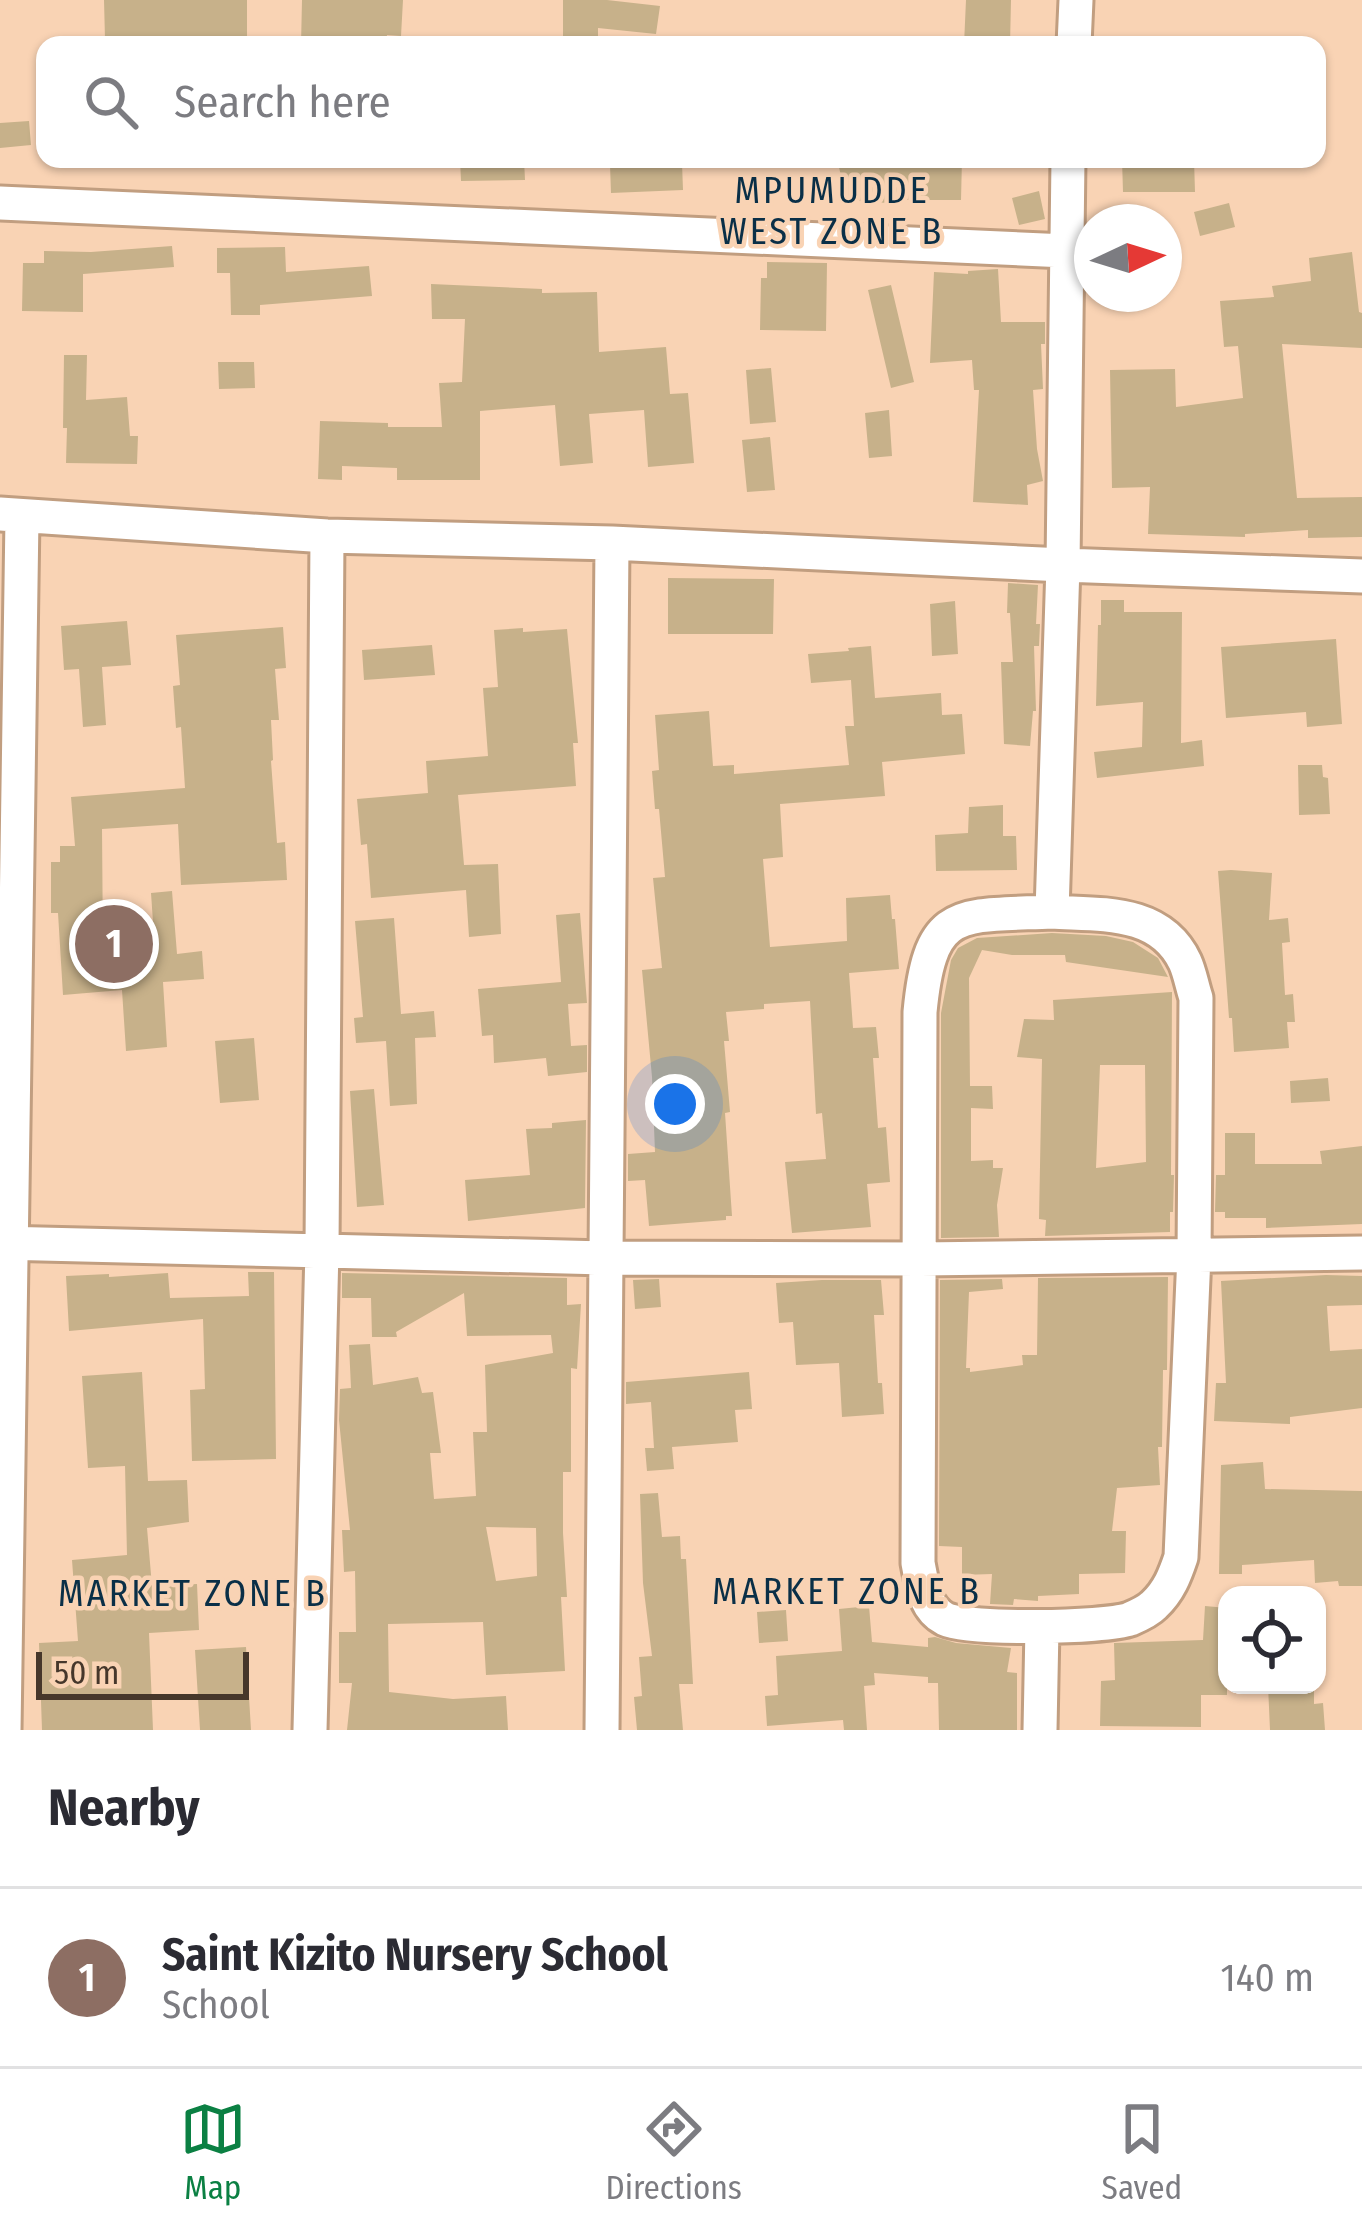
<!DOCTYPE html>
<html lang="en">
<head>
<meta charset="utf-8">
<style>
  :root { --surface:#fff; --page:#f2f2f3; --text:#2b2b33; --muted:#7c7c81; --line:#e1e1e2; --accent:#0b8043 }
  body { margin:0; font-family:"Fira Sans Condensed",sans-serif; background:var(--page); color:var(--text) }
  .controls { position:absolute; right:36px; bottom:36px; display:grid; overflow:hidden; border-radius:24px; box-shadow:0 3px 9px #0004 }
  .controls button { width:108px; height:108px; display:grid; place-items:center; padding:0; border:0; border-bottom:3px solid var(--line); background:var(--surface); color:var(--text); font:60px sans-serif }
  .compass { position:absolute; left:1074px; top:204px; width:108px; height:108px; border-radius:50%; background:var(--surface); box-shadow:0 3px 9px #0004; rotate:86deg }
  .scale { position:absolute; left:36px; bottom:30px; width:213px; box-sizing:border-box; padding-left:12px; border:6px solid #46372b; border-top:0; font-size:33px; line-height:42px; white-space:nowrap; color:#46372b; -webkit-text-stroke:9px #f9d3b4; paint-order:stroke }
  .you { position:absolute; left:675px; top:1104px; width:42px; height:42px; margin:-30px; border:9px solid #fff; border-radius:50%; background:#1a73e8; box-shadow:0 0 0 18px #1a73e833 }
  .badge { display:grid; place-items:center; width:78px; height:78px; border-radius:50%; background:var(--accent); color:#fff; font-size:39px; font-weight:700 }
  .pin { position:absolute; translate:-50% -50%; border:6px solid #fff; box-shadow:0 3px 12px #0006 }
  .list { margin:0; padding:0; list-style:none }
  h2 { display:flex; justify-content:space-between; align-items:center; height:156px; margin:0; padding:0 48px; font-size:51px }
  h2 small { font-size:39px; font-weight:400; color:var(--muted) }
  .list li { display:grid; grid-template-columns:78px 1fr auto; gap:36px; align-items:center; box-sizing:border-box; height:180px; padding:0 48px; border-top:3px solid var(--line) }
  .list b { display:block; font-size:45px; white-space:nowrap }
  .list p { margin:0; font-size:39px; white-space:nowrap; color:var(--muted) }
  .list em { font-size:39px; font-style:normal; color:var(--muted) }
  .icon { flex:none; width:66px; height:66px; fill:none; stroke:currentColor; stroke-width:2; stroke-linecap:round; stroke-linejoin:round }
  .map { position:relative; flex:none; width:1362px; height:1730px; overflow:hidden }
  .search { position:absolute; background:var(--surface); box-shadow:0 3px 9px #0004; left:36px; right:36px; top:36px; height:132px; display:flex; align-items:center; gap:30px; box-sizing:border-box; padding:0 42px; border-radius:24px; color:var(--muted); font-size:45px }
  .sheet { height:336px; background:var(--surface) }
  nav { display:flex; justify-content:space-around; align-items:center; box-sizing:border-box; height:168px; border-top:3px solid var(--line); background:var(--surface); font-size:33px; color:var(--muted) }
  nav a { display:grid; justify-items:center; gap:6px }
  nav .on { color:var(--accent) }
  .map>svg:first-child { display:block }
  .building { fill:#c7b18a; fill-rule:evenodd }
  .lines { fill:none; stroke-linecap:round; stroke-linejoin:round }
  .minor-casing { stroke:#c19e80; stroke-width:39 }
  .minor { stroke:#fff; stroke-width:33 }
  .labels { text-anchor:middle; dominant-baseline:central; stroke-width:9; stroke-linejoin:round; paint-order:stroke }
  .quarter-label { font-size:36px; letter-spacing:3px; fill:#0a2f47; stroke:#f9d3b4 }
</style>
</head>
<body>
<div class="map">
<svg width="1362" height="1730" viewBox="0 0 1362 1730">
  <rect width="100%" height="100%" fill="#f9d3b4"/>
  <!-- building -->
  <path class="building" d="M 104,0 L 247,0 L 247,45 L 159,45 L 159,38 L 105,39 Z
    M 302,0 L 403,0 L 401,36 L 387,35 L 386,45 L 301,45 Z
    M 563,0 L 607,0 L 660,6 L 656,34 L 598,28 L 598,45 L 563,45 Z
    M 966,0 L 1011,0 L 1010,45 L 964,45 Z
    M 29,121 L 31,145 L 0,148 L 0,123 Z
    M 460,159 L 524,159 L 525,180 L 461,181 Z
    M 837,159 L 962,159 L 961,200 L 902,200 L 902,204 L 859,201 L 859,196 L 846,197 Z
    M 1122,159 L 1194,159 L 1195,192 L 1123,192 Z
    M 682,163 L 683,190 L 611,193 L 610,165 Z
    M 1039,191 L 1045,219 L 1019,225 L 1012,198 Z
    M 1229,203 L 1235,227 L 1200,236 L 1194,212 Z
    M 172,246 L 174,267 L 83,274 L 83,312 L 22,311 L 23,263 L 44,263 L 44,251 L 91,252 Z
    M 285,247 L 286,272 L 369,266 L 372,296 L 260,305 L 260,315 L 231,315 L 230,273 L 217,273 L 217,248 Z
    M 1352,252 L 1359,312 L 1362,313 L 1362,348 L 1282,344 L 1297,498 L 1362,497 L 1362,537 L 1308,538 L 1308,530 L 1245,534 L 1245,537 L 1148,534 L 1150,487 L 1112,488 L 1110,370 L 1175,369 L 1176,407 L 1243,398 L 1238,346 L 1224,347 L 1220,301 L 1274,297 L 1272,286 L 1311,281 L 1309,258 Z
    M 767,262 L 827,263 L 826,331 L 760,330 L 761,278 L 767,278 Z
    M 998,269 L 1001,322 L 1045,322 L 1045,344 L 1041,344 L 1043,389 L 1033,390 L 1037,449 L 1043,481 L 1027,485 L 1028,505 L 973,502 L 979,390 L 974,390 L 972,360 L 930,363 L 934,272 L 968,274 L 968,271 Z
    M 431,284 L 542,289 L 542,293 L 597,292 L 599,352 L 666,347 L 670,394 L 688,393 L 694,463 L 648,467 L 644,410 L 589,414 L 593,463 L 560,466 L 555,405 L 480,411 L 480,480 L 397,480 L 397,468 L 342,466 L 342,480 L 318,479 L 320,421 L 388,423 L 388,427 L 442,427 L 439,383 L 462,382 L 465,319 L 432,319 Z
    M 891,285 L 914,382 L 891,388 L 868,290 Z
    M 64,355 L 87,355 L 86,400 L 127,397 L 130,436 L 138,436 L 137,464 L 66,463 L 67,428 L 63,428 Z
    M 218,362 L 254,362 L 255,388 L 219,389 Z
    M 771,368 L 776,422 L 750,424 L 746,370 Z
    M 889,410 L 892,456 L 869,458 L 865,413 Z
    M 770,437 L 775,490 L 747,492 L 742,440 Z
    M 668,578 L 774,579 L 773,634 L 668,634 Z
    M 1008,583 L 1038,585 L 1036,624 L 1040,624 L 1039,646 L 1034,646 L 1036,711 L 1033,711 L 1030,746 L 1004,744 L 1001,662 L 1013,662 L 1010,613 L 1007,613 Z
    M 1101,600 L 1124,600 L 1124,612 L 1182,612 L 1181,743 L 1202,740 L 1204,766 L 1097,778 L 1094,752 L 1142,747 L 1143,702 L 1096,706 L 1098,625 L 1101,625 Z
    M 955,601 L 958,654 L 932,656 L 930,604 Z
    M 127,621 L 131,665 L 102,667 L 106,725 L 83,727 L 79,669 L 64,670 L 61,626 Z
    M 283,627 L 286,668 L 275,669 L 279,720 L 271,720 L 273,760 L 271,761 L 277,843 L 285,842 L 287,880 L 181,885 L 178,824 L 102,829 L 103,951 L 108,950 L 108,955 L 155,951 L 151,893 L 172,891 L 177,954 L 202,951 L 204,979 L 163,982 L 167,1047 L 126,1051 L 122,990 L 63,995 L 58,913 L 51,913 L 51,862 L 60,862 L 60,846 L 75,846 L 71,797 L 185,788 L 181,727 L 176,728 L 173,686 L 180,685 L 176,635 Z
    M 523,628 L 523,632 L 567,629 L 578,743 L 573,743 L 576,786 L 458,795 L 464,865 L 498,864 L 501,934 L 469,937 L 466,890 L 371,898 L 367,844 L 361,845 L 357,799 L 428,793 L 426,761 L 488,756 L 483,688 L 498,687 L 494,630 Z
    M 1336,639 L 1342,724 L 1307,727 L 1306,712 L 1226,718 L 1221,647 Z
    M 432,645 L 435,675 L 364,680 L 362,650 Z
    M 871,646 L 875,698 L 941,693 L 942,715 L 962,714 L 965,754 L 882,762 L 885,796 L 780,804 L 783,857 L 763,859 L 770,947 L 847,941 L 846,898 L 890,895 L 892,919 L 895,919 L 899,969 L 849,973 L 853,1028 L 876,1027 L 879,1058 L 873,1058 L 878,1128 L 886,1127 L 890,1182 L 867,1184 L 871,1227 L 792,1233 L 785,1162 L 826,1159 L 822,1113 L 816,1114 L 810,1001 L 764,1004 L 764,1009 L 726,1012 L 729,1041 L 724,1041 L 730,1112 L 725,1113 L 732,1216 L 726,1216 L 726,1220 L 649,1226 L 645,1180 L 628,1181 L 628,1154 L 655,1152 L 652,1077 L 642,970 L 662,968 L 653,878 L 665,877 L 659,809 L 655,809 L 652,771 L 659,770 L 655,715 L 709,711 L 713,766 L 734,765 L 734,774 L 849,765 L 845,726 L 854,726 L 851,680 L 811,683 L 808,654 L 849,651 L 848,648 Z
    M 1298,765 L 1322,765 L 1323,777 L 1328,778 L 1330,814 L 1299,815 Z
    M 1003,805 L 1003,836 L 1016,836 L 1017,870 L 936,871 L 935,835 L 968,833 L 969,807 Z
    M 1231,870 L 1272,873 L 1269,920 L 1288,918 L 1290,942 L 1282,943 L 1285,995 L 1293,994 L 1295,1022 L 1287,1022 L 1289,1048 L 1234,1052 L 1232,1018 L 1229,1018 L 1218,871 Z
    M 580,913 L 587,1003 L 568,1004 L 571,1046 L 587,1045 L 587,1072 L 548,1076 L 546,1058 L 494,1063 L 493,1035 L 482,1036 L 478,989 L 561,982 L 556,915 Z
    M 394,918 L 401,1014 L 434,1011 L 436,1037 L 415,1038 L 417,1104 L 390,1106 L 386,1041 L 356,1043 L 354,1018 L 363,1017 L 355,921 Z
    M 1052,933 L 1106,936 L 1133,942 L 1158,958 L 1168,977 L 1066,962 L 1065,955 L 1012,955 L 982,950 L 969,978 L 970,1086 L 992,1086 L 993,1109 L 971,1108 L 971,1161 L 993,1160 L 993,1168 L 1003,1168 L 997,1205 L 999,1237 L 941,1238 L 941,1013 L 951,960 L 958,948 L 977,938 Z
    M 1172,992 L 1171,1175 L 1174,1175 L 1173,1212 L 1170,1212 L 1170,1232 L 1045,1236 L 1046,1220 L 1039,1219 L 1042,1059 L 1017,1057 L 1024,1019 L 1054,1020 L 1053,1000 ZM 1100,1065 L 1145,1065 L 1146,1162 L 1096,1168 Z
    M 254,1038 L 259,1100 L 220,1103 L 215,1041 Z
    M 1328,1078 L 1330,1101 L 1291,1103 L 1290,1081 Z
    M 374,1089 L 384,1205 L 357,1207 L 350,1091 Z
    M 586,1120 L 585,1208 L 468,1221 L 465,1180 L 530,1175 L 526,1129 L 552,1128 L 552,1123 Z
    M 1225,1133 L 1255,1133 L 1255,1164 L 1322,1164 L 1320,1151 L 1362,1146 L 1362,1224 L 1266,1228 L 1266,1218 L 1225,1218 L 1225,1212 L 1215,1212 L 1216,1175 L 1225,1175 Z
    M 248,1272 L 274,1272 L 276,1459 L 192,1461 L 190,1390 L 205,1389 L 203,1319 L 69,1331 L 66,1276 L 109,1274 L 109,1277 L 168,1273 L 170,1298 L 249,1296 Z
    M 342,1273 L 567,1278 L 567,1305 L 581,1304 L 577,1369 L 571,1368 L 571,1472 L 563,1472 L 563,1533 L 567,1597 L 561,1597 L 565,1671 L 486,1675 L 483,1622 L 388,1624 L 389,1692 L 453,1699 L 506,1696 L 508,1730 L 347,1730 L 352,1683 L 339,1683 L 339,1632 L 356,1632 L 355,1571 L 344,1572 L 342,1530 L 350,1530 L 339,1420 L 340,1389 L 351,1388 L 349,1345 L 370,1344 L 373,1385 L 418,1377 L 422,1393 L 433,1392 L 441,1453 L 430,1453 L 434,1499 L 476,1496 L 473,1432 L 487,1432 L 485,1365 L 553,1353 L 551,1335 L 467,1336 L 464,1293 L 396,1332 L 397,1337 L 372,1337 L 371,1298 L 342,1298 ZM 486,1527 L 536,1528 L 537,1576 L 496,1581 Z
    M 1326,1275 L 1362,1276 L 1362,1305 L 1327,1306 L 1330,1351 L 1362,1349 L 1362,1408 L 1290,1417 L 1290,1424 L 1214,1421 L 1216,1383 L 1226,1383 L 1221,1281 Z
    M 1168,1277 L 1167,1370 L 1163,1370 L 1162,1447 L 1158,1447 L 1160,1485 L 1117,1488 L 1112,1531 L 1126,1531 L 1125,1573 L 1079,1574 L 1079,1594 L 1038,1596 L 1038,1601 L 1014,1599 L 1013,1605 L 990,1604 L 992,1574 L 962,1575 L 962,1547 L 939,1546 L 940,1280 L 1002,1279 L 1003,1289 L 969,1292 L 966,1368 L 970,1368 L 970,1372 L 1023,1365 L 1022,1355 L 1037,1355 L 1038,1278 Z
    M 659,1279 L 661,1307 L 635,1309 L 633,1280 Z
    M 822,1280 L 881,1280 L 884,1315 L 874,1315 L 878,1383 L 882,1383 L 884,1414 L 842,1417 L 839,1363 L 796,1365 L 793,1322 L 779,1323 L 776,1283 Z
    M 142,1372 L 148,1481 L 187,1480 L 189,1522 L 147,1528 L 152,1586 L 197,1584 L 199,1630 L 149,1633 L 153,1730 L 42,1730 L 39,1643 L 78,1641 L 72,1560 L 127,1555 L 125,1466 L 88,1468 L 82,1376 Z
    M 749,1372 L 752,1409 L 735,1410 L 738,1442 L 672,1447 L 674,1469 L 647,1471 L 645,1448 L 654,1448 L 651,1402 L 626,1404 L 626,1382 Z
    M 1263,1462 L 1265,1489 L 1362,1491 L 1362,1586 L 1339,1586 L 1338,1581 L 1315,1583 L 1314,1560 L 1242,1565 L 1242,1574 L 1219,1574 L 1221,1465 Z
    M 658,1493 L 662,1537 L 680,1536 L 681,1559 L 686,1559 L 693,1684 L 679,1684 L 683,1730 L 637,1730 L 634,1697 L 642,1696 L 639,1657 L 652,1656 L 643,1583 L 640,1494 Z
    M 869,1606 L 872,1642 L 928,1647 L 928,1638 L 935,1637 L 956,1643 L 1011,1648 L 1007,1672 L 1017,1673 L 1017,1730 L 939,1730 L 938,1683 L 928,1683 L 928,1677 L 874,1673 L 875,1685 L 864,1686 L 867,1730 L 844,1730 L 843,1720 L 767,1726 L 765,1696 L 778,1695 L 776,1656 L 842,1651 L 839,1609 Z
    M 1205,1606 L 1227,1608 L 1227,1695 L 1201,1695 L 1201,1727 L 1100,1726 L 1101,1681 L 1115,1680 L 1114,1643 L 1203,1640 Z
    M 786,1610 L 788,1641 L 759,1643 L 757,1612 Z
    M 246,1647 L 251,1730 L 200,1730 L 195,1650 Z
    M 1268,1685 L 1314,1685 L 1314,1704 L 1323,1703 L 1325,1730 L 1270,1730 Z"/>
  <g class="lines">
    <defs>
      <path id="minor" d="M 1074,45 L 1076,0
        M 0,203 L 1066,251
        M 0,514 L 327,536 L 612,543 L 1063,565 L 1362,576
        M 1052,912 C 1100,915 1160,909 1185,962 C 1190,973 1192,986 1196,998 L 1194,1255 L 1181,1557 C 1175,1575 1169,1591 1154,1605 C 1149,1610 1137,1616 1130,1619 C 1104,1628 969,1630 945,1619 C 924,1608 922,1583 918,1563 L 920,1012 C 930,906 958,916 1052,912 Z
        M 1052,912 L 1063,565 L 1068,159
        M 0,1243 L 605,1258 L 921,1259 L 1362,1253
        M 4,1730 L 22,517
        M 310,1730 L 322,1249 L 327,536
        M 602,1730 L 612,543
        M 1040,1730 L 1042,1627"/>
    </defs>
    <!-- minor casing -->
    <use href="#minor" class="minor-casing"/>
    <!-- minor -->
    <use href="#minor" class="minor"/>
  </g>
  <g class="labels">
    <!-- quarter labels -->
    <g class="quarter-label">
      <text x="832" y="191">MPUMUDDE<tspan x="832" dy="41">WEST ZONE B</tspan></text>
      <text x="847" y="1592">MARKET ZONE B</text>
      <text x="193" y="1594">MARKET ZONE B</text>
    </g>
  </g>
</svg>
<div class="controls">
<button><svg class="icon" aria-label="locate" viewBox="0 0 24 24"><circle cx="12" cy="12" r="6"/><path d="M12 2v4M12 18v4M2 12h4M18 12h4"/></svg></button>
</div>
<svg class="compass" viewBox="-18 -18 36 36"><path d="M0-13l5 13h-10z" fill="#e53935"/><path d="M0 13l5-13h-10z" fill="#7c7c81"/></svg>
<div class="scale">50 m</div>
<div class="you"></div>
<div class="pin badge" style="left:114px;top:944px;background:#8d6e63">1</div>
<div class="search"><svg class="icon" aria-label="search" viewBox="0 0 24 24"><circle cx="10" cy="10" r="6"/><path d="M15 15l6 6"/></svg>Search here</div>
</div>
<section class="sheet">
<h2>Nearby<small></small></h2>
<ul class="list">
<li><span class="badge" style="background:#8d6e63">1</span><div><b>Saint Kizito Nursery School</b><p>School</p></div><em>140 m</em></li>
</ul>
</section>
<nav>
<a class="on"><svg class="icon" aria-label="map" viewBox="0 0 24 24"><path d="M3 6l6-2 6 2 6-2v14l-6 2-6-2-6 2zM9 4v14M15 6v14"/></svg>Map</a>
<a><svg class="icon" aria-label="directions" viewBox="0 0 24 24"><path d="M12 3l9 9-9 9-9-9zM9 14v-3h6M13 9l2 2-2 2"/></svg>Directions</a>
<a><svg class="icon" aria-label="saved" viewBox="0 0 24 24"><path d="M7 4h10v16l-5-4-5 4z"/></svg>Saved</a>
</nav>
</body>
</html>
